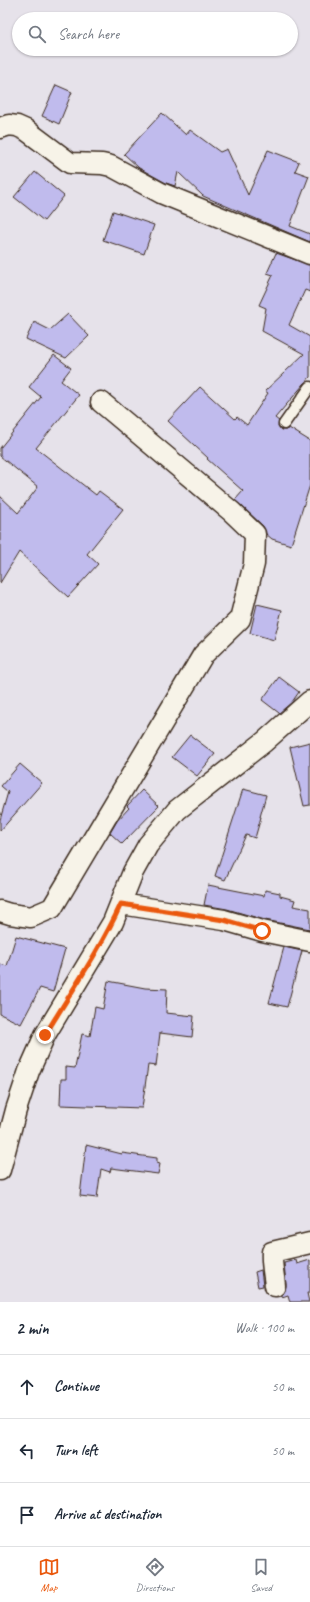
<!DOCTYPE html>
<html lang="en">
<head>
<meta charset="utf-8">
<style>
  :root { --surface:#fff; --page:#f2f2f3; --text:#1f2937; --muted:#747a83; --line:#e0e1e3; --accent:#ea580c }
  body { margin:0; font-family:Caveat,sans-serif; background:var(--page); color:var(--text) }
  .stop { position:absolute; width:12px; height:12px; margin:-9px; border:3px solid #ea580c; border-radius:50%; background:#fff }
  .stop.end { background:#ea580c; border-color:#fff; box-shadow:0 1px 4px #0008 }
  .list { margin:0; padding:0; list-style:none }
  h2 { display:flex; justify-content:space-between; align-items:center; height:52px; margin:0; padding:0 16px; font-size:17px }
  h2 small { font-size:13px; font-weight:400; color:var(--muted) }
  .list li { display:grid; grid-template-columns:26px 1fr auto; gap:12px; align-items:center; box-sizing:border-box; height:64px; padding:0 16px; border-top:1px solid var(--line) }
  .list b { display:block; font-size:15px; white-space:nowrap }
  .list em { font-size:13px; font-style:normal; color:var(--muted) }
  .icon { flex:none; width:22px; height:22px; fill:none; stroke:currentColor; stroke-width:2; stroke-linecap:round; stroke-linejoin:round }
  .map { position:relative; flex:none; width:310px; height:1302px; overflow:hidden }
  .search { position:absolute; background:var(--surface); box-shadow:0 1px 3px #0004; left:12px; right:12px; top:12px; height:44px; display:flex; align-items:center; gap:10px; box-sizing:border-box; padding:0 14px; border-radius:22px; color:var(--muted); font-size:15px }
  .sheet { height:244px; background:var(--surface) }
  nav { display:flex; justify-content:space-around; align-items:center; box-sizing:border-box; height:56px; border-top:1px solid var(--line); background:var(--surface); font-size:11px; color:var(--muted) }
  nav a { display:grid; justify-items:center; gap:2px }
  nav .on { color:var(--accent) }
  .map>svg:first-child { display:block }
  .building { fill:#c0bbed; stroke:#3b2a1e }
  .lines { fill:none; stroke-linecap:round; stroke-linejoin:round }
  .service-casing { stroke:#3b2a1e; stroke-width:13 }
  .minor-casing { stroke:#3b2a1e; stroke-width:23 }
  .service { stroke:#f7f3e8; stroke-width:10 }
  .minor { stroke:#f7f3e8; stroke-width:20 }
  .route { stroke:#ea580c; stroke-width:5 }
</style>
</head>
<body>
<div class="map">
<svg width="310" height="1302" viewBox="0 0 310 1302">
  <rect width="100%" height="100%" fill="#e6e2ea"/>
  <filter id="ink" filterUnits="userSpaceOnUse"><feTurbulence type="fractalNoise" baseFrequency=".025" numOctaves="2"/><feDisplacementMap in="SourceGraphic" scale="8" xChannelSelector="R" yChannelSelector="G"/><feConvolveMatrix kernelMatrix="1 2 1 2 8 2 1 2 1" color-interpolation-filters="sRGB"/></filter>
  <g filter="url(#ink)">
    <!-- building -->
    <path class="building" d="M 56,85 L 72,92 L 59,124 L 42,116 Z
      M 162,113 L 186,135 L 190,130 L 220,152 L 227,149 L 248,195 L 268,150 L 299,162 L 295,171 L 309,176 L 290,226 L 310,234 L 310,242 L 203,196 L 178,172 L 175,186 L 166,183 L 139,168 L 124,154 Z
      M 35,172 L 64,196 L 44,221 L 14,197 Z
      M 113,211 L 154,225 L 144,254 L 103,240 Z
      M 276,253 L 310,265 L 310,292 L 305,290 L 289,325 L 310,337 L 310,377 L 275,418 L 279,421 L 278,426 L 281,430 L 286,430 L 289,428 L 310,441 L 310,485 L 291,545 L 272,539 L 266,534 L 263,526 L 235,500 L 243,491 L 207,459 L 208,458 L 168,421 L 200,387 L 235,419 L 237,417 L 247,425 L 268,393 L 265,391 L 304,354 L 262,331 L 266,308 L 259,305 L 273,275 L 267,273 Z
      M 68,314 L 89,336 L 66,358 L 26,339 L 34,322 L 50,330 Z
      M 54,355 L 71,368 L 61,381 L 79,395 L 36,448 L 96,495 L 99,491 L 123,509 L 87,554 L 98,564 L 68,597 L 19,552 L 0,583 L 0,496 L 18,513 L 38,487 L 0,456 L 0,448 L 41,397 L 29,387 Z
      M 257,604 L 282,610 L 274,640 L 250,633 Z
      M 279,677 L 299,692 L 292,702 L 279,713 L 262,700 Z
      M 190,735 L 215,754 L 197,776 L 172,757 Z
      M 310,742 L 310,805 L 304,806 L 290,747 Z
      M 20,764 L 42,783 L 0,831 L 0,820 L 8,792 L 1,786 Z
      M 243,789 L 266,795 L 260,817 L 261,817 L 255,838 L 246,835 L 225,880 L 215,876 Z
      M 142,790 L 159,806 L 122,844 L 110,833 L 117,821 L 129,808 L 127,806 Z
      M 208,885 L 264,896 L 265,890 L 280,893 L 280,896 L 295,900 L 293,906 L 310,909 L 310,929 L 265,920 L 227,909 L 204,905 Z
      M 16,936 L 65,949 L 53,992 L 40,988 L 21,1024 L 0,1014 L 0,964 L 7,966 Z
      M 284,947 L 302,951 L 287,1007 L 269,1003 Z
      M 108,981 L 145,988 L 167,989 L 166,1013 L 194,1016 L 192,1037 L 160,1033 L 156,1066 L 148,1065 L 142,1108 L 60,1105 L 61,1079 L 66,1079 L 66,1067 L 75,1068 L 82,1034 L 90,1036 L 95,1007 L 103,1009 Z
      M 86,1145 L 122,1154 L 122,1153 L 157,1158 L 157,1163 L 160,1164 L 158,1174 L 111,1168 L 110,1172 L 101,1169 L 97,1198 L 80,1196 Z
      M 296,1260 L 297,1264 L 310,1260 L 310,1293 L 307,1293 L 309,1302 L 290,1302 L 288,1295 L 282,1297 L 282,1295 L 285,1291 L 286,1285 L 284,1263 Z
      M 261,1270 L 263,1286 L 258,1287 L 255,1272 Z"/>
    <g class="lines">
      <defs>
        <path id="service" d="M 284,424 L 310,387"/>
        <path id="minor" d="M 0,128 L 9,125 L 17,126 L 26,130 L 70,163 L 102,164 L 111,166 L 161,193 L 310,254
          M 121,904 L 224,920 L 262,931 L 310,941
          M 0,911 L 10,914 L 31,917 L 52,908 L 203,655 L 240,619 L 254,564 L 255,534 L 232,512 L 101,402
          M 0,1170 L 16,1110 L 29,1071 L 45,1035 L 113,922 L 133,872 L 148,845 L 177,810 L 264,742 L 310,701
          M 275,1286 C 274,1274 271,1263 272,1252 L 310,1243"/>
      </defs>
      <!-- service casing -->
      <use href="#service" class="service-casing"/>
      <!-- minor casing -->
      <use href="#minor" class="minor-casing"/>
      <!-- service -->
      <use href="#service" class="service"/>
      <!-- minor -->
      <use href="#minor" class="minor"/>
    </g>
  </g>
  <g class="lines" filter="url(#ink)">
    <!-- route -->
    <path class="route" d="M 45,1035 C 71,992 100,950 121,904 L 224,920 L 262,931"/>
  </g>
</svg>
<div class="stop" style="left:262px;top:931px"></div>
<div class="stop end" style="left:45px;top:1035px"></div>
<div class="search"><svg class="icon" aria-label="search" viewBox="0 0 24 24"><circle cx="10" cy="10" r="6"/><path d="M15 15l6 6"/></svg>Search here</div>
</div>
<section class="sheet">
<h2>2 min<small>Walk · 100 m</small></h2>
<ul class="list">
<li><svg class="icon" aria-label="ahead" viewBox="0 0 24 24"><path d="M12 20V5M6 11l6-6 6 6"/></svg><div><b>Continue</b></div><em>50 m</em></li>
<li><svg class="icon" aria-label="left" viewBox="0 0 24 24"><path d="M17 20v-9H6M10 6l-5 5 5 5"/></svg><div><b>Turn left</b></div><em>50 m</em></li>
<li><svg class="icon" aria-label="arrive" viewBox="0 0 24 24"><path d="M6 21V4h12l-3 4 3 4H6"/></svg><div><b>Arrive at destination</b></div></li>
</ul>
</section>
<nav>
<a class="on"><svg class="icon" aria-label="map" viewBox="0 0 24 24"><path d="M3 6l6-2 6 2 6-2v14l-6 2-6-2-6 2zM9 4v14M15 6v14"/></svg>Map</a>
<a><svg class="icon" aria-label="directions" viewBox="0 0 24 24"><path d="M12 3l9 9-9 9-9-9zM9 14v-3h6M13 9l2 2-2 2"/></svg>Directions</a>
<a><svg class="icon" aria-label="saved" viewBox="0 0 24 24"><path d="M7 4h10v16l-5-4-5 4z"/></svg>Saved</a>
</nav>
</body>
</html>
